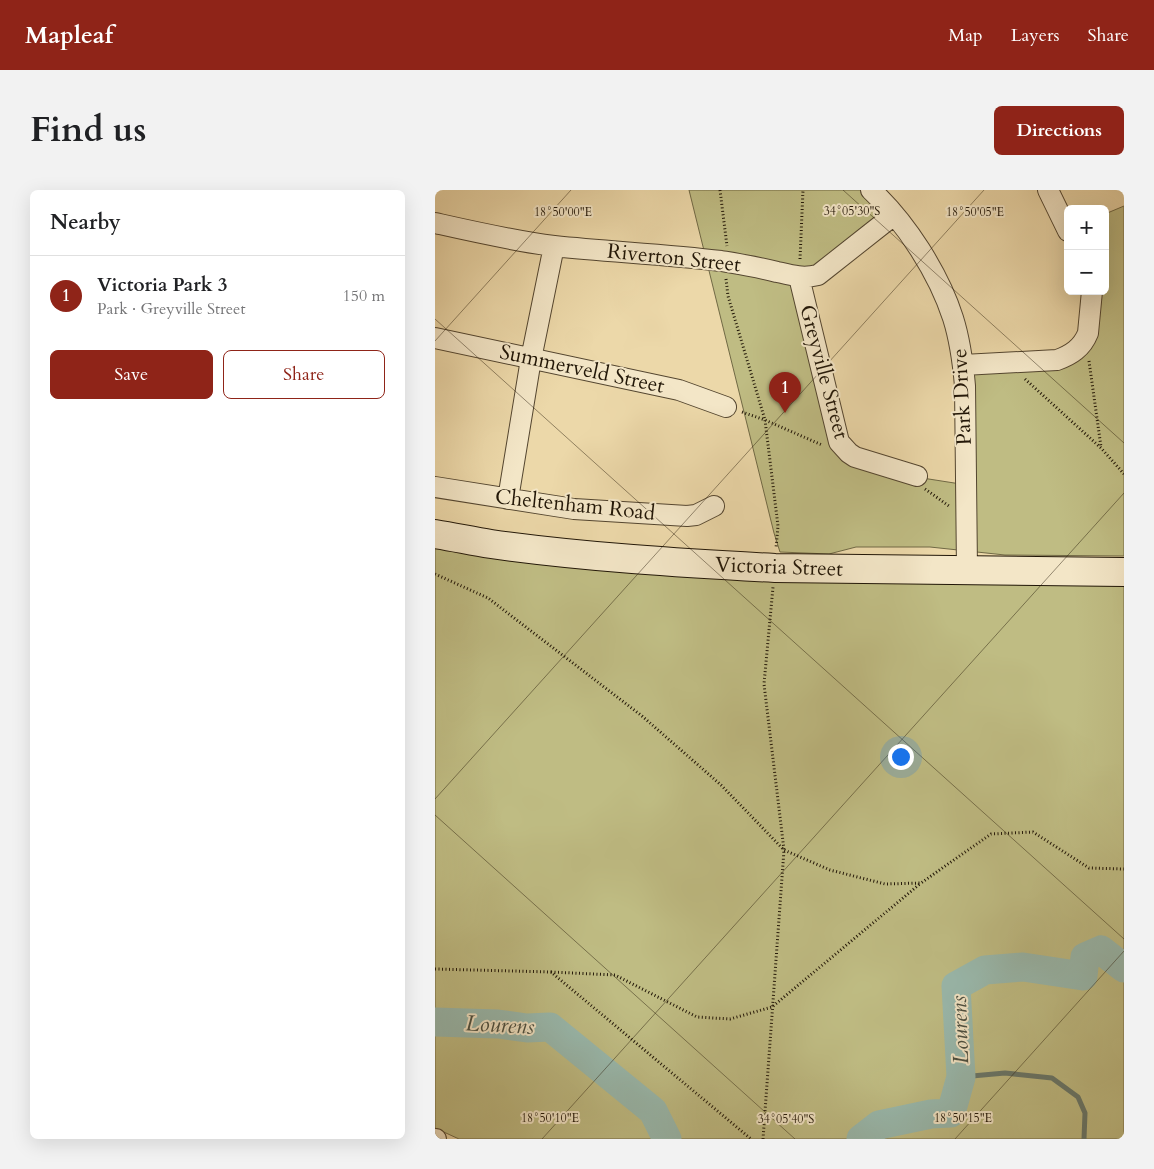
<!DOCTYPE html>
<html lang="en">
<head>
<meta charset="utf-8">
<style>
  :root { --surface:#fff; --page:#f2f2f2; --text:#202124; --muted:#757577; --line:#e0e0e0; --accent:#8f2418 }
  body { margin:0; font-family:Cardo,serif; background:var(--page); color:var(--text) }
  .controls { position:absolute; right:15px; top:15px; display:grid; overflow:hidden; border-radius:8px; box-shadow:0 5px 20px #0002 }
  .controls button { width:45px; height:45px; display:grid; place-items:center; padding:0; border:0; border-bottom:1px solid var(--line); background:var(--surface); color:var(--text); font:25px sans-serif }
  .you { position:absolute; left:465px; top:566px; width:18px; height:18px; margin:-12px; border:4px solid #fff; border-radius:50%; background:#1a73e8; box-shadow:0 0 0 8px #1a73e833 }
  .badge { display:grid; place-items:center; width:32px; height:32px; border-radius:50%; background:var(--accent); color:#fff; font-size:16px; font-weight:700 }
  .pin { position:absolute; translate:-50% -41px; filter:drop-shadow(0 1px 2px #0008) }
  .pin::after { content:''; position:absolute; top:26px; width:18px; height:15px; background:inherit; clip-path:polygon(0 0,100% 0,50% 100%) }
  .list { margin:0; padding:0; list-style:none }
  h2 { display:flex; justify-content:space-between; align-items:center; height:65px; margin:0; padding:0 20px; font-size:21px }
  h2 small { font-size:16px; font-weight:400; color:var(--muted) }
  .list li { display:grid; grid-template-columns:32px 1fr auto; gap:15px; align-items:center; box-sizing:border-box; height:80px; padding:0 20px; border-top:1px solid var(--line) }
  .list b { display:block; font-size:19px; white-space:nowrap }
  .list p { margin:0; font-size:16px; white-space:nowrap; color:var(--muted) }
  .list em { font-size:16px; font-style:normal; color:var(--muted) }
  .actions { display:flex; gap:10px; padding:15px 20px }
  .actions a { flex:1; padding:11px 0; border:1px solid var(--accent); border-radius:8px; text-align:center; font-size:18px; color:var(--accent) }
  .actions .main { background:var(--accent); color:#fff }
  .map { position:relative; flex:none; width:689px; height:949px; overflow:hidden; border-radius:8px }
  header { display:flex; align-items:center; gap:30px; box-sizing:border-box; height:70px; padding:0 25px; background:var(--accent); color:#fff }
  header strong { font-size:24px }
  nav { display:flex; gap:28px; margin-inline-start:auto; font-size:18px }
  .intro { display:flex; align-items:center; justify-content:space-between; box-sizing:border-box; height:120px; padding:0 30px }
  h1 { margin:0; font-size:35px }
  .button { padding:12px 22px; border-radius:8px; background:var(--accent); color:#fff; font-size:18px; font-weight:700 }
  main { display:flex; gap:30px; padding:0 30px }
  aside { flex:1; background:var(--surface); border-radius:8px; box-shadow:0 5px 20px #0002 }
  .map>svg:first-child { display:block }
  .green { fill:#bfbc83; stroke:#706945 }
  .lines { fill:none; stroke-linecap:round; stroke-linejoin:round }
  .stream { stroke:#69786b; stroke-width:5 }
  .river { stroke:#99b9ad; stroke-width:29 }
  .street-casing { stroke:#544630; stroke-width:22 }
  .secondary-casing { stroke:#211607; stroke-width:30 }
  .path { stroke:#211607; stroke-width:3; stroke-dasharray:1 2.5; stroke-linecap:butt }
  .street { stroke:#f3e6c7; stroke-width:20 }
  .secondary { stroke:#f3e6c7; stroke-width:28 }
  .ticks { fill:none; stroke:#211607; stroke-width:1; stroke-opacity:0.45 }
  .labels { text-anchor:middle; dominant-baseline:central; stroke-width:4; stroke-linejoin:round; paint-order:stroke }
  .street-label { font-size:21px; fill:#211607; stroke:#f3e6c7 }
  .water-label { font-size:22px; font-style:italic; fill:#4b4f41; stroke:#f3e6c7 }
  .ticks-label { font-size:12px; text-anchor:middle; fill:#211607; stroke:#f3e6c7; stroke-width:4; stroke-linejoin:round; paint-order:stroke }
</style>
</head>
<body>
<header>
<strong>Mapleaf</strong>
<nav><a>Map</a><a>Layers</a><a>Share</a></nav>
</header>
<div class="intro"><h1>Find us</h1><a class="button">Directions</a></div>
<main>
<aside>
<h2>Nearby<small></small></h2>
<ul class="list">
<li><span class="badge">1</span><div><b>Victoria Park 3</b><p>Park · Greyville Street</p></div><em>150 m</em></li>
</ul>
<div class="actions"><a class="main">Save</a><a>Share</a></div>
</aside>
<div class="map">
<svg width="689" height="949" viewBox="0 0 689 949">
  <rect width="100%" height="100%" fill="#ecd8a9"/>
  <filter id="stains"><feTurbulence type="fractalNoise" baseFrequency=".004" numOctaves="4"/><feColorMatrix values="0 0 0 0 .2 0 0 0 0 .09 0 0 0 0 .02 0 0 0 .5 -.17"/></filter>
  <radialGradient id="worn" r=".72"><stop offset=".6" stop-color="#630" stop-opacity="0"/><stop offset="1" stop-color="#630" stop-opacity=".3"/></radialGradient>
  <!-- green -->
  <path class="green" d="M 254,0 L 435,0 L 459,26 L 374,90 L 403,251 L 481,287 L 532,295 L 529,176 L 639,162 L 657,101 L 670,101 L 670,24 L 689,16 L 689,366 L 570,365 L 495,357 L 421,357 L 394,364 L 345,362 L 339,343 Z
    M 0,354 L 689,392 L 689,949 L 24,949 L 0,938 Z"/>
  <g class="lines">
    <!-- stream -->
    <path class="stream" d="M 526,887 L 570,883 L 617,888 L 643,907 L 650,923 L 649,949"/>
    <!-- river -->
    <path class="river" d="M 0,832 L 63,834 L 92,838 L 115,837 L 218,921 L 232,949
      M 426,949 L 444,935 L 496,924 L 516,923 L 526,887 L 521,796 L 550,780 L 588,777 L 648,786 L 650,767 L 666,760 L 689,778"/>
    <defs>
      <path id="street" d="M 436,0 C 471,32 504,84 518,128 C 525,150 528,173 530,196 L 532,380
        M 613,0 L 633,41
        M 0,33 C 40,42 79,51 119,56 C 175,62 230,64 286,71 C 304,74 323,77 342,82 C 358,85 366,89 383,85 L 459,25
        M 364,87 L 404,252 L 414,263 L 420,267 L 482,286
        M 0,148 L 244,200 L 291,217
        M 528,175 L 622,170 C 636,165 647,158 653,143 L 657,101
        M 0,297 L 139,319 L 252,326 L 261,325 L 279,316
        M 73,309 L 96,169 L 119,56
        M 0,949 L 1,949"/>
      <path id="secondary" d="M 0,344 C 19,347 37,351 56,354 C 150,367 245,373 340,378 L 689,382"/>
    </defs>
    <!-- street casing -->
    <use href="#street" class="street-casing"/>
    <!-- secondary casing -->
    <use href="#secondary" class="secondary-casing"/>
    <!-- path -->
    <path class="path" d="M 285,0 L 292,56
      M 365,69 L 368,0
      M 291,89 L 293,106 L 330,230 L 387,255
      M 654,171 L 666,257
      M 590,189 L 666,258 L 689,284
      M 307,222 L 330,230 L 343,336 L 341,358
      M 490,299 L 514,316
      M 0,384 L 53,408 L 207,526 L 286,595 L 349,660 L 395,680 L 450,694 L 486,693 L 556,644 L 598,642 L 654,678 L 689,679
      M 0,779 L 116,782 L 316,949
      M 116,782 L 180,785 L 262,827 L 295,829 L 337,817 L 486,693
      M 328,949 L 349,660 L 329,494 L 338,397"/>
    <!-- street -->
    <use href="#street" class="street"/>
    <!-- secondary -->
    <use href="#secondary" class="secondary"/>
  </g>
  <!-- ticks -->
  <path class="ticks" d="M 408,0 L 689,253M 0,129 L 689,749M 0,151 L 136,0M 0,609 L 549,0M 0,625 L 360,949M 107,949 L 689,303M 520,949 L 689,761"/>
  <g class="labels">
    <!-- street labels -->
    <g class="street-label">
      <text transform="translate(239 68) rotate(6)">Riverton Street</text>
      <text transform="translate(147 179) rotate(12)">Summerveld Street</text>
      <text transform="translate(389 182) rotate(75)">Greyville Street</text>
      <text transform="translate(527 207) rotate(-93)">Park Drive</text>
      <text transform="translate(140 315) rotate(6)">Cheltenham Road</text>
      <text transform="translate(344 377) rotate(2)">Victoria Street</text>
    </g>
    <!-- water labels -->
    <g class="water-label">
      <text transform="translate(65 835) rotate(3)">Lourens</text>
      <text transform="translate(525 840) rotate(-92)">Lourens</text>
    </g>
  </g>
  <g class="ticks-label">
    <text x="417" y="25">34°05'30"S</text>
    <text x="128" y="26">18°50'00"E</text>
    <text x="540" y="26">18°50'05"E</text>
    <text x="115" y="932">18°50'10"E</text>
    <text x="528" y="932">18°50'15"E</text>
    <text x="351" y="933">34°05'40"S</text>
  </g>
  <rect width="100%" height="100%" filter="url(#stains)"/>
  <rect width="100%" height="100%" fill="url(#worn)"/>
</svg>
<div class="controls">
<button>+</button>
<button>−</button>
</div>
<div class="you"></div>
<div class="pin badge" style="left:350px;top:223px">1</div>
</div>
</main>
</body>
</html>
